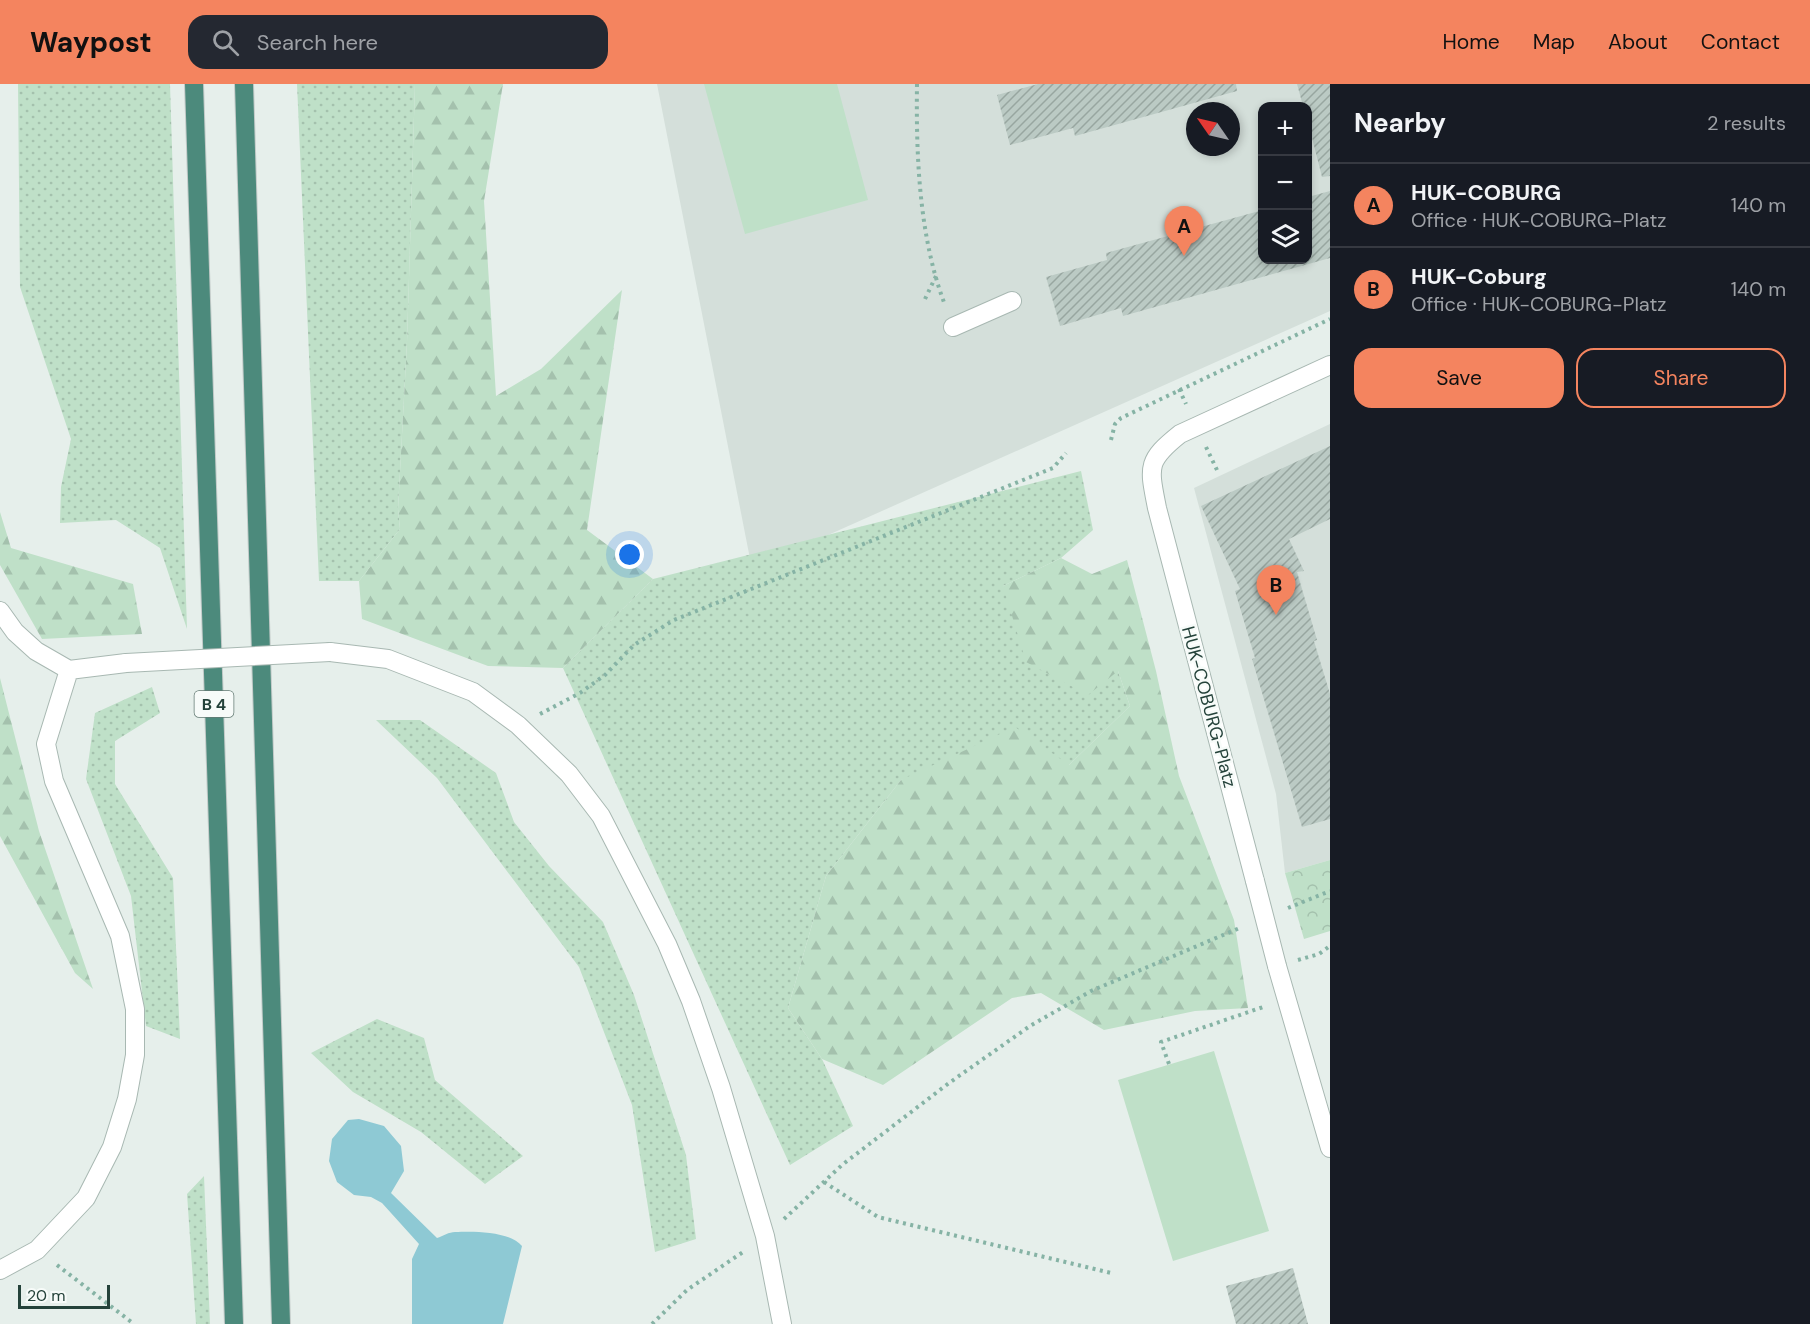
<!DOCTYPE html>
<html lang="en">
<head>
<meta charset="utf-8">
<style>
  :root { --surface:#171b24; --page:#242831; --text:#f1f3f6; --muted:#9ea1a6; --line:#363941; --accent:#f4845f }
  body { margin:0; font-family:"DM Sans",sans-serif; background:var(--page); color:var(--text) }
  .controls { position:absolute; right:18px; top:18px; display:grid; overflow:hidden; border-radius:12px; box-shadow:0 3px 9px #0003 }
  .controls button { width:54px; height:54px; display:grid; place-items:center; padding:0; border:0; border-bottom:2px solid var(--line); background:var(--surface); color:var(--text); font:30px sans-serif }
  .compass { position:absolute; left:1186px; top:18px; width:54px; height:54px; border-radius:50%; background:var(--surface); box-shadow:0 3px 9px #0003; rotate:304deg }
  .scale { position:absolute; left:18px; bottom:15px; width:92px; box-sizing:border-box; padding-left:6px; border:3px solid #24423a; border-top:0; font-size:16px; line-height:21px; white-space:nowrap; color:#24423a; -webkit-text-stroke:4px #f7fbf9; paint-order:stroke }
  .you { position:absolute; left:630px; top:471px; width:21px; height:21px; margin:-15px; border:4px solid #fff; border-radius:50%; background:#1a73e8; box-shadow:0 0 0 9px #1a73e833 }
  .badge { display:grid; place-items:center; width:39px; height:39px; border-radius:50%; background:var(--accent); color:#111; font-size:20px; font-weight:700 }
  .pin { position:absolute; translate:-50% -50px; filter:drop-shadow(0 2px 3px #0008) }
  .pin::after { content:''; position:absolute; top:32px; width:21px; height:18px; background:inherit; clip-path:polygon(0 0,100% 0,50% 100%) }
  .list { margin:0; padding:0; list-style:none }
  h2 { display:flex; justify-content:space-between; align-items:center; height:78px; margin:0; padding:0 24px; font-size:26px }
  h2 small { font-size:20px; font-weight:400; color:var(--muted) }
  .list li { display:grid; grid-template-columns:39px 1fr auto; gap:18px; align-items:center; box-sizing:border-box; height:84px; padding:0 24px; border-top:2px solid var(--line) }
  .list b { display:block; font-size:22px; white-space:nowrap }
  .list p { margin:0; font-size:20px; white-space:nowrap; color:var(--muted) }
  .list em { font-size:20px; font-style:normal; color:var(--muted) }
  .actions { display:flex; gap:12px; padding:18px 24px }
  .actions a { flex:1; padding:14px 0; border:2px solid var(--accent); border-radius:18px; text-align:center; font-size:21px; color:var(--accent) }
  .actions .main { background:var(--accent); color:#111 }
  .icon { flex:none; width:33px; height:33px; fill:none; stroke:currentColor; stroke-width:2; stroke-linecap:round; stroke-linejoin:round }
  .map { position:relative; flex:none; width:1330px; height:1240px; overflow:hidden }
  header { display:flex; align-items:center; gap:36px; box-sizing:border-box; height:84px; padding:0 30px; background:var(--accent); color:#111 }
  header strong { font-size:28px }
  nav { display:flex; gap:33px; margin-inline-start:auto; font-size:21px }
  .search { width:420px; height:54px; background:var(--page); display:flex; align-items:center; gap:15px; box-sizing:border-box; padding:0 21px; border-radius:18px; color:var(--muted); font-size:22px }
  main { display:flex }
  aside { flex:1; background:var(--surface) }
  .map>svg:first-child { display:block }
  .built { fill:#d4dfda; fill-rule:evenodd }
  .grass { fill:url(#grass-dots) }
  .forest { fill:url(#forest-firs) }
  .park { fill:url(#park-crowns) }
  .garden { fill:#bfe0c8 }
  .water { fill:#8ec9d4 }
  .building { fill:url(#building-hatch) }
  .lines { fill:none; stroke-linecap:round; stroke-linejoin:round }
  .service-casing { stroke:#a8b8b2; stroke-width:20 }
  .minor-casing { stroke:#a8b8b2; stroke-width:20 }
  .trunk-casing { stroke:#c2cac8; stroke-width:20 }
  .path { stroke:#86b3a5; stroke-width:4; stroke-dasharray:3 4.5; stroke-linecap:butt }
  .service { stroke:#fff; stroke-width:18 }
  .minor { stroke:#fff; stroke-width:18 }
  .trunk { stroke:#4c8a7c; stroke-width:18 }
  .minor-bridge-casing { stroke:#a8b8b2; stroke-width:20; stroke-linecap:butt }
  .minor-bridge { stroke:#fff; stroke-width:18 }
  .labels { text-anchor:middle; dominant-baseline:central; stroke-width:5; stroke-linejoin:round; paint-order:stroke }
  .shield { fill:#f7fbf9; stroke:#637a73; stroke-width:1.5 }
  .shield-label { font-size:16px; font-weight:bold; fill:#24423a }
  .street-label { font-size:18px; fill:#24423a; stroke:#f7fbf9 }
</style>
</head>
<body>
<header>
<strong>Waypost</strong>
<div class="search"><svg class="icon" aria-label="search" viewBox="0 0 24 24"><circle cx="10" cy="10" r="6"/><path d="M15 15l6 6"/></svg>Search here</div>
<nav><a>Home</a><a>Map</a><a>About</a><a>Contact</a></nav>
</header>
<main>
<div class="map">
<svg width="1330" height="1240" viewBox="0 0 1330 1240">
  <defs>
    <pattern id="grass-dots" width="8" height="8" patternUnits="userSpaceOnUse" patternTransform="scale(1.5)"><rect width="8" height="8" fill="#bfe0c8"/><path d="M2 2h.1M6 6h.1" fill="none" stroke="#a4c1ad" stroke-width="1.8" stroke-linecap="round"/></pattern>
    <pattern id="forest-firs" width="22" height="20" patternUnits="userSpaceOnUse" patternTransform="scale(1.5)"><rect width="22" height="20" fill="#bfe0c8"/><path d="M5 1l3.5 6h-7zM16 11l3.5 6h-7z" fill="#a4c1ad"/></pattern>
    <pattern id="park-crowns" width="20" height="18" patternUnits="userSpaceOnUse" patternTransform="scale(1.5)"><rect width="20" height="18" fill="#bfe0c8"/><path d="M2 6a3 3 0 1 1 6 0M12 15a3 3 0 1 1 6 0" fill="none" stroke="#a4c1ad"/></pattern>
    <pattern id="building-hatch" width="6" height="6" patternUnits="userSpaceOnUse" patternTransform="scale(1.5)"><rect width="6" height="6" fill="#bbcac4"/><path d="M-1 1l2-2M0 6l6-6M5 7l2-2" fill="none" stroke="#98a6a0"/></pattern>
  </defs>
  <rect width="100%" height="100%" fill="#e6efeb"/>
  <!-- built -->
  <path class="built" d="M 657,0 L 1330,0 L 1330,227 L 752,485 ZM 1262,22 L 1308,22 L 1308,176 L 1262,176 ZM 1195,27 L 1231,27 L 1231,63 L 1195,63 Z
    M 1330,340 L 1330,776 L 1285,789 L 1276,710 L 1194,404 Z"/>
  <!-- grass -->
  <path class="grass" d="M 18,0 L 170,0 L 187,545 L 160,464 L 116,436 L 60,439 L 61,403 L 71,355 L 20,203 Z
    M 297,0 L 415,0 L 407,258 L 398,425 L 400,445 L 359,497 L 319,497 Z
    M 1081,387 L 1093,446 L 1061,474 L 1003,502 L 1118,587 L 1130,622 L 1069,681 L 901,696 L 826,792 L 788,924 L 822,975 L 853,1042 L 790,1081 L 563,584 L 653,495 Z
    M 152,603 L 160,629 L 115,657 L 115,700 L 173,794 L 180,955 L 146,942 L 131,812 L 86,695 L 95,629 Z
    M 376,636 L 420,636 L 496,689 L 514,738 L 549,782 L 603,838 L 634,911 L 686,1071 L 696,1155 L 655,1168 L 632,1021 L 579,883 L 437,694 Z
    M 377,935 L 424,954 L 435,996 L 523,1072 L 485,1100 L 421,1048 L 353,1008 L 311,969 Z
    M 204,1092 L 210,1240 L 196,1240 L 187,1110 Z"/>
  <!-- forest -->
  <path class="forest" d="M 415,0 L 503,0 L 484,117 L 496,312 L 541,285 L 622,206 L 587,446 L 653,495 L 563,584 L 488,582 L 362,535 L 359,497 L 400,445 L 398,425 L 407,258 Z
    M 0,428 L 11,464 L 133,500 L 142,550 L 42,555 L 0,481 Z
    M 1061,474 L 1092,490 L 1127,476 L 1156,587 L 1179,692 L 1234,836 L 1248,924 L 1195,927 L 1104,946 L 1041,909 L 1012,914 L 883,1001 L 822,975 L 788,924 L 826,792 L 901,696 L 1015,643 L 1069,681 L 1130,622 L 1118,587 L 1088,611 L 1026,578 L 1003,502 Z
    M 0,594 L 39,747 L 93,905 L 75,889 L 0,752 Z"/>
  <!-- park -->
  <path class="park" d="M 1330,776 L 1330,847 L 1304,855 L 1285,789 Z"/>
  <!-- garden -->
  <path class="garden" d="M 704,0 L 837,0 L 868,116 L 745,150 Z
    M 1214,967 L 1269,1147 L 1173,1177 L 1118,996 Z"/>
  <!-- water -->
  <path class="water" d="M 359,1035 L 384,1042 L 401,1062 L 404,1087 L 391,1109 L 437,1154 C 443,1152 449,1148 455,1148 C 474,1147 509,1147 522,1162 L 503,1240 L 412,1240 L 412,1175 L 419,1160 L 382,1119 L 371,1113 L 354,1111 L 337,1098 L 329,1077 L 332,1055 L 348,1036 Z"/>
  <!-- building -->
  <path class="building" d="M 1038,0 L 1236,0 L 1237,7 L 1075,52 L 1073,44 L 1010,61 L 997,11 Z
    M 1297,0 L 1330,0 L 1330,92 L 1322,93 L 1308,38 L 1308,22 L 1303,22 Z
    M 1330,107 L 1330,174 L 1123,232 L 1121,224 L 1060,242 L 1046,193 L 1107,176 L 1106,169 L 1263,126 L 1263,176 L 1308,176 L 1308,113 Z
    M 1330,362 L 1330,435 L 1289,455 L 1304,487 L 1297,488 L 1317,556 L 1314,557 L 1330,610 L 1330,735 L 1302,743 L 1252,575 L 1255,574 L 1235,507 L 1240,505 L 1201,422 Z
    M 1293,1184 L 1308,1240 L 1236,1240 L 1226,1202 Z"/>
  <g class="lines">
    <defs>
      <path id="service" d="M 953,243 L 1012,217"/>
      <path id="minor" d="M 0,527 L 15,548 L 36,567 L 69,586 L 126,579
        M 330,568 L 388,575 L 473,608 L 518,641 L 569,690 L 601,732 L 667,860 L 691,917 L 721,1004 L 765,1152 L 782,1240
        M 1255,797 L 1157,424 C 1149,383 1146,377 1180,350 L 1330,281
        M 1277,882 L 1330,1064
        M 0,1186 L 37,1166 L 86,1114 L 112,1063 L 127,1015 L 135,971 L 135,925 L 120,852 L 54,697 L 46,660 L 69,586"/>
      <path id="trunk" d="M 194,0 L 234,1240
        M 244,0 L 281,1240"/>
    </defs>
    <!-- service casing -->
    <use href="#service" class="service-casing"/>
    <!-- minor casing -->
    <use href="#minor" class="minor-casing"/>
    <!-- trunk casing -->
    <use href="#trunk" class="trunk-casing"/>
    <!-- path -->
    <path class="path" d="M 917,0 C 916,72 919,153 945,221
      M 925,215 L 936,192
      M 1179,305 L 1186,320
      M 1111,356 L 1115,340 L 1121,334 L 1330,235
      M 1206,363 L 1217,386
      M 540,630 L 580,609 L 605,591 L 634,561 L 674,536 L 1053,384 L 1066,369
      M 1288,824 L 1330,807
      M 1298,876 L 1319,870 L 1330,862
      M 1169,980 L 1161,958 L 1266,922
      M 824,1098 L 878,1133 L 1111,1189
      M 784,1135 L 842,1081 L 949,999 L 1030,942 L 1091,907 L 1242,843
      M 57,1181 L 134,1240
      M 652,1240 L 687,1206 L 743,1168"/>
    <!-- service -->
    <use href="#service" class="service"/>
    <!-- minor -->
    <use href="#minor" class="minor"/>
    <!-- trunk -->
    <use href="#trunk" class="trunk"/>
    <defs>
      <path id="minor-bridge" d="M 126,579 L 330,568
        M 1255,797 L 1277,882"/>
    </defs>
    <!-- minor-bridge casing -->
    <use href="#minor-bridge" class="minor-bridge-casing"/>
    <!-- minor-bridge -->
    <use href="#minor-bridge" class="minor-bridge"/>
  </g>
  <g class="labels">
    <!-- shield labels -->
    <rect class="shield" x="194.5" y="607" width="39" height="26" rx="4.5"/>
    <g class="shield-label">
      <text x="214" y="620">B 4</text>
    </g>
    <!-- street labels -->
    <g class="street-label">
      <text transform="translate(1209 623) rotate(75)">HUK-COBURG-Platz</text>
    </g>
  </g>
</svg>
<div class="controls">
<button>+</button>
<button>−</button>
<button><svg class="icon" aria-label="layers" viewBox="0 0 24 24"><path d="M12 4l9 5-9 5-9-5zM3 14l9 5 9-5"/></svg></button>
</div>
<svg class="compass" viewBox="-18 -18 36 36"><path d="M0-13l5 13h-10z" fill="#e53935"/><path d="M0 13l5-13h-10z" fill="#9ea1a6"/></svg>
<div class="scale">20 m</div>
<div class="you"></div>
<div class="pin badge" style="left:1184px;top:172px">A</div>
<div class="pin badge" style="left:1276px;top:531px">B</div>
</div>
<aside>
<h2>Nearby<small>2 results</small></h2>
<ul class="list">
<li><span class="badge">A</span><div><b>HUK-COBURG</b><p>Office · HUK-COBURG-Platz</p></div><em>140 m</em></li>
<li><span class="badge">B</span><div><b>HUK-Coburg</b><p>Office · HUK-COBURG-Platz</p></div><em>140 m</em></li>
</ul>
<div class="actions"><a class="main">Save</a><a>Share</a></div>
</aside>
</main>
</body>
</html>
